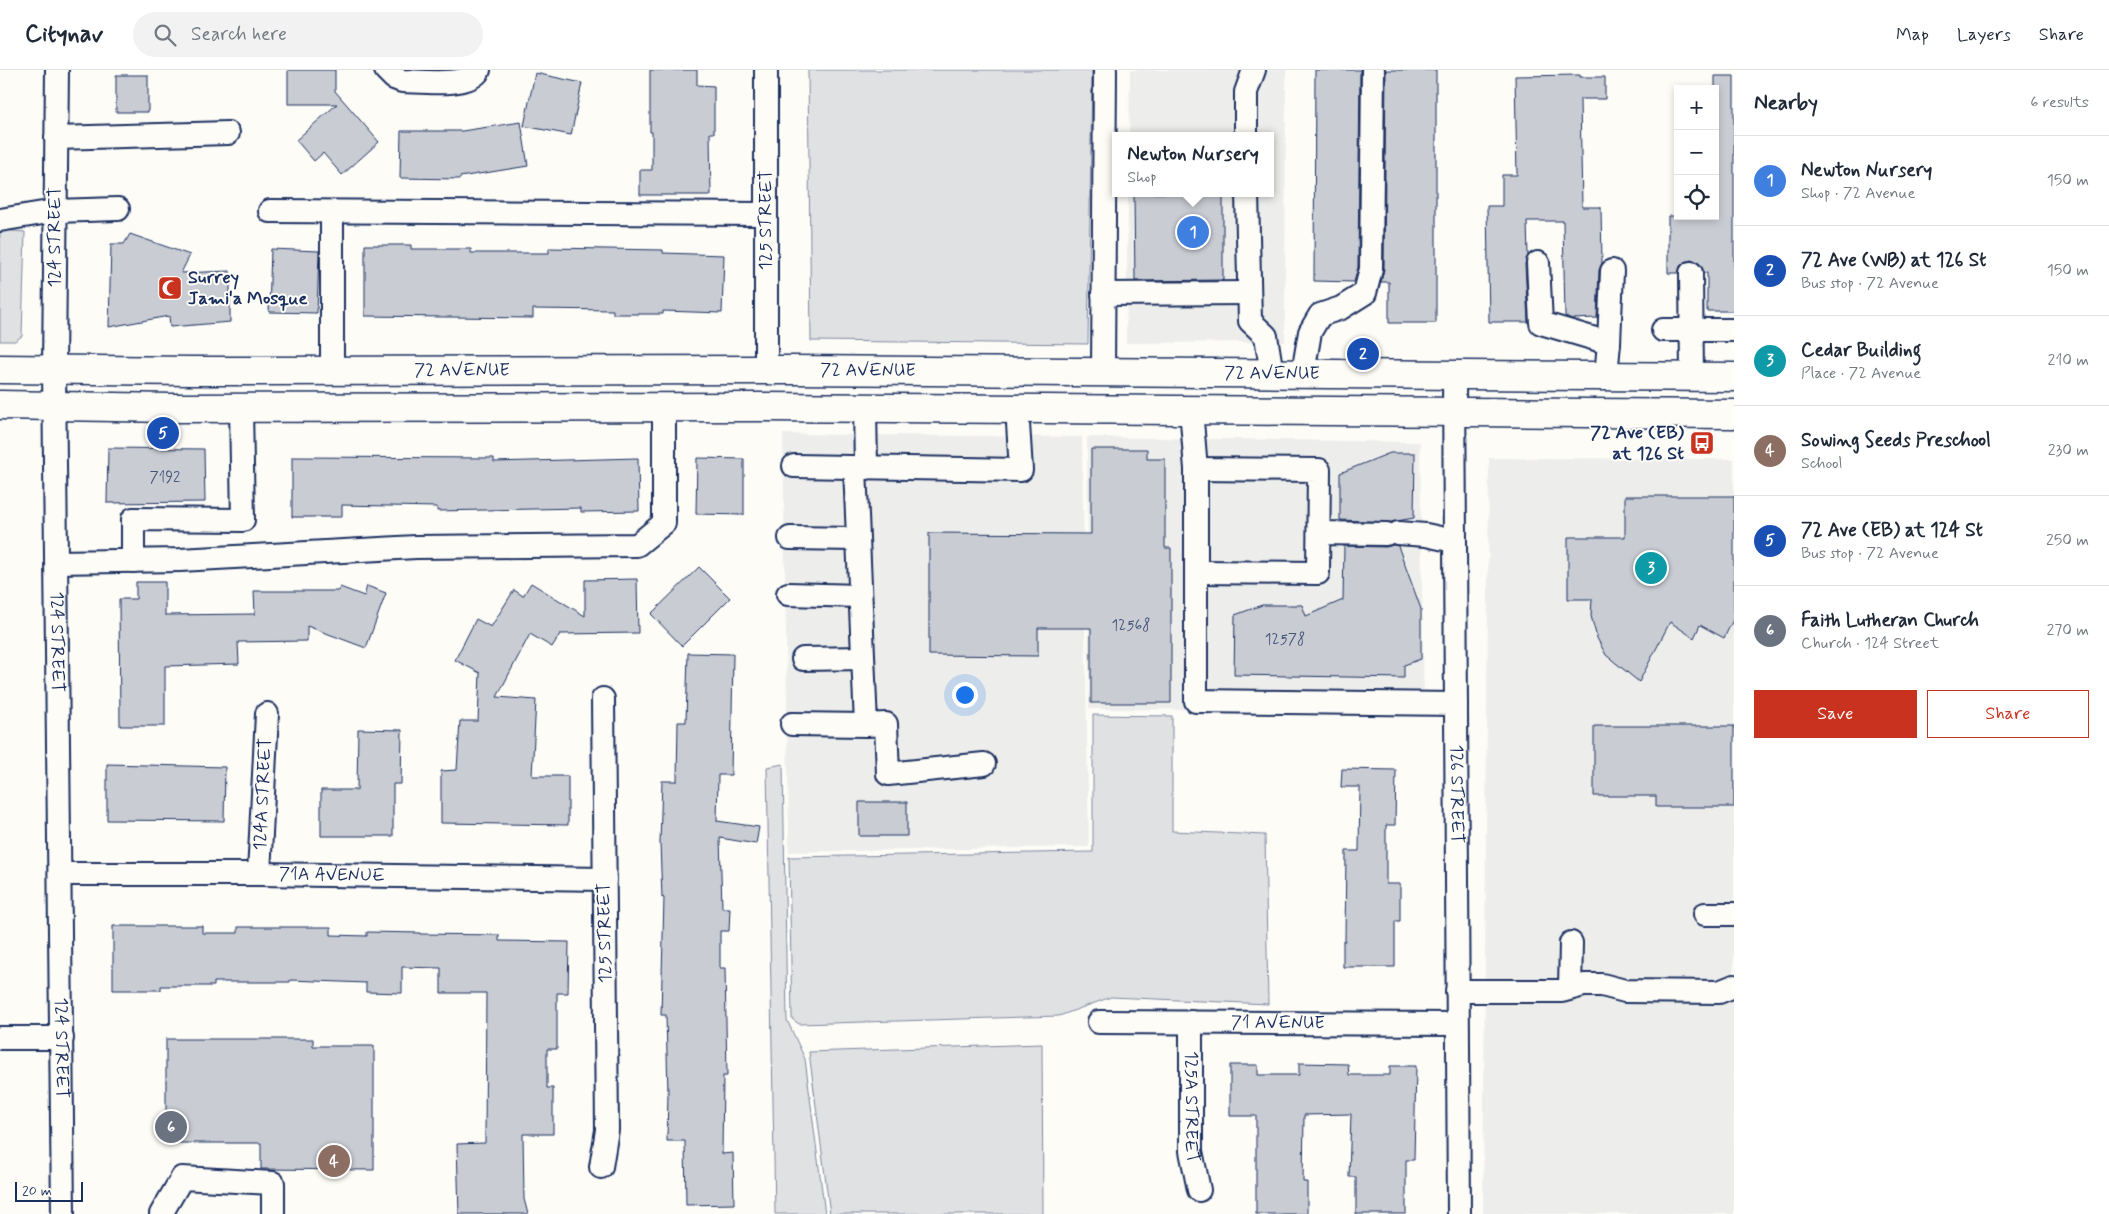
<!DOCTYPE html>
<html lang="en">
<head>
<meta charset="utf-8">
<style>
  :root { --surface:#fff; --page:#f2f2f3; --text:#1f2937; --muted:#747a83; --line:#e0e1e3; --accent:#c8321e }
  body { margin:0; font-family:Mynerve,sans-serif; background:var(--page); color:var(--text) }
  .controls { position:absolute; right:15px; top:15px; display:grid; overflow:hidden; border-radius:0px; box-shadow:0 2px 8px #0003 }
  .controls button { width:45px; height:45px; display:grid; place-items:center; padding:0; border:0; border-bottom:1px solid var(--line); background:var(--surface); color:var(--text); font:25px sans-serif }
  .scale { position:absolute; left:15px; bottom:12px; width:68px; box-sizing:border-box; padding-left:5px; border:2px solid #1b2f5e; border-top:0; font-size:14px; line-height:18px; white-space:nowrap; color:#1b2f5e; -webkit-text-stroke:4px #fdfcf7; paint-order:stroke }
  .you { position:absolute; left:964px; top:624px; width:18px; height:18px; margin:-12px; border:4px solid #fff; border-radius:50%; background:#1a73e8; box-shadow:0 0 0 8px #1a73e833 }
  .badge { display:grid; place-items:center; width:32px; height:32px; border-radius:50%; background:var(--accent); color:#fff; font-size:16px; font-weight:700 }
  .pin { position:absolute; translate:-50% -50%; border:2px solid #fff; box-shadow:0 1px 5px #0006 }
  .popup { position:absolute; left:1112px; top:62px; width:162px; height:65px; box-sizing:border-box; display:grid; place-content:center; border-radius:0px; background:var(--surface); filter:drop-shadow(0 1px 4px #0005); font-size:16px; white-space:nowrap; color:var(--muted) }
  .popup b { font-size:19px; color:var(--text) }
  .popup::after { content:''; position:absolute; left:50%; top:100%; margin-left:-10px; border:10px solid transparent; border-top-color:var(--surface) }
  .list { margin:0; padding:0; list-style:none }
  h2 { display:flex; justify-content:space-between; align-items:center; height:65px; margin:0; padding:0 20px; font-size:21px }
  h2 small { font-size:16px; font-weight:400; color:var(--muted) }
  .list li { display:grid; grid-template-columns:32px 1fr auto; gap:15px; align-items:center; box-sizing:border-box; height:90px; padding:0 20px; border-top:1px solid var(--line) }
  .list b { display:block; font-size:19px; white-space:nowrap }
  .list p { margin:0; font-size:16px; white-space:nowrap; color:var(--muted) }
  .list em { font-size:16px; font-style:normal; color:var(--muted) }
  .actions { display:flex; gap:10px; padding:15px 20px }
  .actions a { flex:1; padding:11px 0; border:1px solid var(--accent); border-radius:0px; text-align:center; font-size:18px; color:var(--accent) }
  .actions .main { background:var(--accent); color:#fff }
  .icon { flex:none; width:28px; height:28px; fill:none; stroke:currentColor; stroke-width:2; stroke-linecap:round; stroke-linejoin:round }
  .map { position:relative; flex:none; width:1734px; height:1144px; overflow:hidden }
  header { display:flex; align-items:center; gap:30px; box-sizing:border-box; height:70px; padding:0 25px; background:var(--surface); border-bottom:1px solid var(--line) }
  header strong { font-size:24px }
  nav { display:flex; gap:28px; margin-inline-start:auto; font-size:18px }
  .search { width:350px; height:45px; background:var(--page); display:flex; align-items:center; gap:12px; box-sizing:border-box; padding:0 18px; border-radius:28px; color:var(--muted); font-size:19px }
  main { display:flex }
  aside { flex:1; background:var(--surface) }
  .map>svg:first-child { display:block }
  .built { fill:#edeeec }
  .green { fill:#e0e1e3; stroke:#7e88a0 }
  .building { fill:#c9ccd3; stroke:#1b2f5e }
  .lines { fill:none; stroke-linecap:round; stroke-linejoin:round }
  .minor-casing { stroke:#1b2f5e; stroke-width:26 }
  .major-casing { stroke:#1b2f5e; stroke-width:31 }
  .minor { stroke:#fdfcf7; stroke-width:22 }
  .major { stroke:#fdfcf7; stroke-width:28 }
  .labels { text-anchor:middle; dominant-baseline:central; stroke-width:4; stroke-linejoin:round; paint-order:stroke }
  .number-label { font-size:15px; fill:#46567b }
  .street-label { font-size:18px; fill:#1b2f5e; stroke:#fdfcf7 }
  .poi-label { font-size:18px; font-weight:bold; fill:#1b2f5e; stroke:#fdfcf7; text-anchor:start }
</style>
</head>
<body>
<header>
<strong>Citynav</strong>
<div class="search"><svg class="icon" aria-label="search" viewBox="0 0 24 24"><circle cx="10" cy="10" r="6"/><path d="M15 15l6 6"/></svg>Search here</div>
<nav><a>Map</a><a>Layers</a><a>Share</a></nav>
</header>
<main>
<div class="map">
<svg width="1734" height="1144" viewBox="0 0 1734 1144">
  <rect width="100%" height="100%" fill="#fdfcf7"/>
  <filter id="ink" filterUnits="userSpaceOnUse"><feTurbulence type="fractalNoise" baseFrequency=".02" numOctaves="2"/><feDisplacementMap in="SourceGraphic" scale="10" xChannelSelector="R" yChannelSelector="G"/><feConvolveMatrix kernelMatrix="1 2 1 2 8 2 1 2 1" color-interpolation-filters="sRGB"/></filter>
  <g filter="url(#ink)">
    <!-- built -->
    <path class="built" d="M 1130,0 L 1286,0 L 1285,272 L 1126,273 L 1128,123 L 1270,123 L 1270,66 L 1129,66 Z
      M 783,364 L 1082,367 L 1089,777 L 789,782 Z
      M 1087,367 L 1420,372 L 1424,641 L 1089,639 Z
      M 1489,388 L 1734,389 L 1734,1144 L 1483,1144 Z"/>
    <!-- green -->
    <path class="green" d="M 808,0 L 1092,0 L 1088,274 L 811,271 Z
      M 3,160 L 25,162 L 22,266 L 15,271 L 0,271 L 0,161 Z
      M 1093,645 L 1172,646 L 1172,761 L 1265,765 L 1268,934 L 1111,927 L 1059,946 L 799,954 L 792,949 L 789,787 L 1093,782 Z
      M 783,694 L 787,950 L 805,989 L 825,1144 L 775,1144 L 767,697 Z
      M 1042,974 L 1043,1144 L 830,1144 L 809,982 Z"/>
    <!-- building -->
    <path class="building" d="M 288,0 L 335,0 L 335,21 L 379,72 L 342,105 L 323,83 L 314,91 L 296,70 L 337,34 L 288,34 Z
      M 650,0 L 697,0 L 697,15 L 714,16 L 714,63 L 710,63 L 711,125 L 640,125 L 640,100 L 652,100 L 652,62 L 650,62 Z
      M 1315,0 L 1360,0 L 1358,197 L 1354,212 L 1314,211 Z
      M 1386,0 L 1436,0 L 1436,253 L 1389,253 L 1389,212 L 1381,212 L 1384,199 Z
      M 535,3 L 582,13 L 571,65 L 524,56 Z
      M 116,5 L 148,5 L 148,42 L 116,42 Z
      M 1580,5 L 1580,7 L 1605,7 L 1605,29 L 1580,29 L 1582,137 L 1601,137 L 1602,193 L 1599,200 L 1597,248 L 1572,249 L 1565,246 L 1563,151 L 1527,151 L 1528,185 L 1525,194 L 1528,252 L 1489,252 L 1487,136 L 1502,136 L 1502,105 L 1517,105 L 1515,6 Z
      M 1715,6 L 1734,6 L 1734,241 L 1707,241 L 1707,203 L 1704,203 L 1702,197 L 1698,192 L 1691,190 L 1685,192 L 1680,196 L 1678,203 L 1668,203 L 1668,146 L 1715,146 Z
      M 521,52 L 528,96 L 460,107 L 460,109 L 400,108 L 401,61 L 462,61 Z
      M 1134,123 L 1223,123 L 1223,210 L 1135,211 Z
      M 130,164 L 190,185 L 181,203 L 230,201 L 230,252 L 170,257 L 169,246 L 109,257 L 111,174 L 124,174 Z
      M 365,175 L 411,175 L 411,179 L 471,179 L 471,183 L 549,183 L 549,178 L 663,180 L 663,183 L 724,185 L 722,243 L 663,241 L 663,244 L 613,244 L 613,240 L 533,239 L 533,248 L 365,246 Z
      M 271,179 L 319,181 L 317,243 L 269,242 Z
      M 108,378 L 204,379 L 205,432 L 107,433 Z
      M 1091,379 L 1147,379 L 1147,389 L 1165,389 L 1165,478 L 1171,478 L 1171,633 L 1091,633 L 1091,558 L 1038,558 L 1038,586 L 929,585 L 929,463 L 1091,464 Z
      M 1390,383 L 1415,383 L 1414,448 L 1391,452 L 1340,450 L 1340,403 Z
      M 292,387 L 494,388 L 494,392 L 638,388 L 639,441 L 581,442 L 581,438 L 437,441 L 437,437 L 342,435 L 342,447 L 292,447 Z
      M 697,388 L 744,389 L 744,445 L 696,444 Z
      M 1625,426 L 1734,426 L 1734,548 L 1724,568 L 1700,555 L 1694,568 L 1670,552 L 1639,612 L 1606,585 L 1597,568 L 1591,546 L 1592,529 L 1568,529 L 1568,467 L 1625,467 Z
      M 1393,475 L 1398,476 L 1421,539 L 1421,589 L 1404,595 L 1404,608 L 1234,605 L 1235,545 L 1262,535 L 1302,535 L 1306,546 L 1343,530 L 1344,476 L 1386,477 Z
      M 699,497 L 730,528 L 682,576 L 651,544 Z
      M 637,509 L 638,563 L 560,564 L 552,577 L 530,564 L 497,627 L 536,630 L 532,706 L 568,706 L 568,755 L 441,753 L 441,701 L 457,700 L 460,651 L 478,651 L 480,603 L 455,590 L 476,549 L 491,557 L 514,520 L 523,526 L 531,513 L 585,546 L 585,510 Z
      M 136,512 L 165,512 L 165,545 L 255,544 L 254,521 L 339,521 L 340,517 L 364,526 L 367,516 L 386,523 L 366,578 L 307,556 L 307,571 L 238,572 L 239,594 L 165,596 L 165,656 L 120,656 L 119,529 L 136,529 Z
      M 688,583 L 733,584 L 731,705 L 718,705 L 717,751 L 759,757 L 756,774 L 720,768 L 722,838 L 730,838 L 729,861 L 720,861 L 720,898 L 725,898 L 727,1006 L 723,1006 L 722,1084 L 733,1083 L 734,1134 L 686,1135 L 685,1071 L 667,1071 L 668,1023 L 666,945 L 661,945 L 664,827 L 662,828 L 660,773 L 662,711 L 677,711 L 678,652 L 686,652 Z
      M 1594,656 L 1734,656 L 1734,737 L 1656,737 L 1656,726 L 1594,726 Z
      M 358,659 L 402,660 L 401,714 L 393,714 L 393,766 L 321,766 L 321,720 L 357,720 Z
      M 107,694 L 225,697 L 224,751 L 107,750 Z
      M 1342,699 L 1396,700 L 1395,755 L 1386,755 L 1386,814 L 1400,814 L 1400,851 L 1395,851 L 1395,897 L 1343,897 L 1343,871 L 1345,871 L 1346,781 L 1359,781 L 1360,717 L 1341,717 Z
      M 859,732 L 907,732 L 907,766 L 859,766 Z
      M 113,856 L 202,856 L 202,863 L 238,863 L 238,857 L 331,857 L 331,865 L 367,866 L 367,862 L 420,863 L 420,864 L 499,865 L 499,871 L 569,872 L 568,923 L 557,923 L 557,979 L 547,979 L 547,1018 L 553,1018 L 553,1064 L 523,1064 L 524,1129 L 528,1144 L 459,1144 L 457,1074 L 485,1073 L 486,923 L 441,923 L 441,898 L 402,897 L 402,923 L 366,922 L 366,913 L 290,910 L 290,912 L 214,912 L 214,916 L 161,916 L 161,920 L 113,920 Z
      M 166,969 L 313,969 L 313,976 L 374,976 L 374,1100 L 261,1099 L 261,1073 L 166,1073 Z
      M 1299,993 L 1348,994 L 1349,1005 L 1390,1005 L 1390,996 L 1416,996 L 1414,1090 L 1406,1090 L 1406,1144 L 1356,1144 L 1356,1107 L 1349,1107 L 1351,1044 L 1304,1045 L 1303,1112 L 1307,1112 L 1307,1144 L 1256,1144 L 1256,1046 L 1230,1046 L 1230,995 L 1258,995 L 1258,1005 L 1299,1005 Z"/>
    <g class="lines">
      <defs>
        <g id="minor">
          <path id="s1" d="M 57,0 L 54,299 L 63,1144"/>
          <path d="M 386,0 L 394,8 L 402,11 C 420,11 470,18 479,0"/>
          <path d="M 1246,66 L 1246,22 L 1254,0"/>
          <path d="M 56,68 L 228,63"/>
          <path d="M 1247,123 L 1250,251 L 1266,266 L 1272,304"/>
          <path d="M 270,141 L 765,144"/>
          <path d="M 332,142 L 332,301"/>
          <path d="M 0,150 L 55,141 L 118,139"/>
          <path d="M 1538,193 L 1541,253 L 1609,273 L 1606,306"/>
          <path d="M 1691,203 L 1692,306"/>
          <path d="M 1103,224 L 1249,223"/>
          <path d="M 1663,260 L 1734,260"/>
          <path d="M 1609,273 L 1612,201"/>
          <path d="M 766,301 L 766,0"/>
          <path d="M 1103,302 L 1105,0"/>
          <path d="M 1303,303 L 1310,262 L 1320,245 L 1341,238 L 1365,223 L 1371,199 L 1373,0"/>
          <path id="s2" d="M 1454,305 L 1459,1144"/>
          <path d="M 865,337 L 866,398"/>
          <path d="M 1191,339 L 1196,399 L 1196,631 L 1456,634"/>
          <path d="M 794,396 L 1021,400 L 1017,338"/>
          <path d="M 855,398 L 866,655 L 886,654 L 888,704 L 984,694"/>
          <path d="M 1196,399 L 1319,400 L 1318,503 L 1197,502"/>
          <path d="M 1319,463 L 1386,464"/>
          <path d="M 1398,463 L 1426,465 L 1454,471"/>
          <path d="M 790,468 L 857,469"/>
          <path d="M 133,491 L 133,449 L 243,450 L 241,338"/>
          <path d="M 57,492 L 180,490 L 416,477 L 637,475 L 664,453 L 664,337"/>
          <path d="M 788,524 L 860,526"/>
          <path d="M 803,589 L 863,588"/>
          <path d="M 792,654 L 866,655"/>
          <path id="s3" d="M 60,804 L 259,804 L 605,809"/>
          <path id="s4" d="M 259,804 L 267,644"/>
          <path d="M 1705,844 L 1734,844"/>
          <path d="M 1570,918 L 1571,873"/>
          <path d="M 1457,921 L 1562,921 L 1584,915 L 1602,915 L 1625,921 L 1719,922 L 1734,916"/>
          <path id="s5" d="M 1099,952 L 1457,954"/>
          <path id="s6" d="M 1191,952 L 1191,1081 L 1199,1120"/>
          <path d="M 0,968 L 62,968"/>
          <path d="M 601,1097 L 607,1060 L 603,629"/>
          <path d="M 161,1144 L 182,1108 L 273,1113 L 273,1144"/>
        </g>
        <g id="major">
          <path id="s7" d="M 0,299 L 192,301 L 792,300 L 1734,307"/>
          <path d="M 0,335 L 171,338 L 764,337 L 1734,344"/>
        </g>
      </defs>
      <!-- minor casing -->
      <use href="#minor" class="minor-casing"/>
      <!-- major casing -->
      <use href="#major" class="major-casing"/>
      <!-- minor -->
      <use href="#minor" class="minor"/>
      <!-- major -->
      <use href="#major" class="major"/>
    </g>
  </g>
  <!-- icons -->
  <defs>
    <symbol id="mosque-square" viewBox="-11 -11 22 22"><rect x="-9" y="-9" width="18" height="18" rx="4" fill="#c8321e" stroke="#fdfcf7"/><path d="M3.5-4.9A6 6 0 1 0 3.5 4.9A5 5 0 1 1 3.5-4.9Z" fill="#fff"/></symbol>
    <symbol id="bus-square" viewBox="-11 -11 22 22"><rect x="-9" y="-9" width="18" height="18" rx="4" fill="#c8321e" stroke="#fdfcf7"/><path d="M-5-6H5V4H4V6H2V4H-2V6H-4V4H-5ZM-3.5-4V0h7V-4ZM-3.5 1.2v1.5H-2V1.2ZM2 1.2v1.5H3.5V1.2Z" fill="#fff"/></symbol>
  </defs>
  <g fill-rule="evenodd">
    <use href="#mosque-square" x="156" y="204" width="28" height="28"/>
    <use href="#bus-square" x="1688" y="359" width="28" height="28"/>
  </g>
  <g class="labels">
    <!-- number labels -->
    <g class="number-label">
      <text x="165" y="408">7192</text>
      <text x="1131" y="556">12568</text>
      <text x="1285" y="570">12578</text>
    </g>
    <!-- street labels -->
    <g class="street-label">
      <text transform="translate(766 150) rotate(-90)">125 STREET</text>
      <text transform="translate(55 167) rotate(-90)">124 STREET</text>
      <text stroke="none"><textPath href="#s7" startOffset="462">72 AVENUE</textPath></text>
      <text stroke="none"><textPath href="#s7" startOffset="868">72 AVENUE</textPath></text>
      <text stroke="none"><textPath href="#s7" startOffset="1272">72 AVENUE</textPath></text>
      <text stroke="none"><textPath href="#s1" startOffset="572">124 STREET</textPath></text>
      <text stroke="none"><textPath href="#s4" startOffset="80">124A STREET</textPath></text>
      <text stroke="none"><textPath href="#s2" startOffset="419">126 STREET</textPath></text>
      <text stroke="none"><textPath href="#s3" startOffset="272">71A AVENUE</textPath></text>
      <text transform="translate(605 863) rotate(-91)">125 STREET</text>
      <text stroke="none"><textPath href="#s5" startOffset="179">71 AVENUE</textPath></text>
      <text stroke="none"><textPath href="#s1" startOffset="978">124 STREET</textPath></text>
      <text stroke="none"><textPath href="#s6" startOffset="85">125A STREET</textPath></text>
    </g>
    <!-- poi labels -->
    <g class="poi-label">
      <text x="188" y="208">Surrey<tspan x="188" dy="21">Jami'a Mosque</tspan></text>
      <text x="1684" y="363" text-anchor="end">72 Ave (EB)<tspan x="1684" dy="21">at 126 St</tspan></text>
    </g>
  </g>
</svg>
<div class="controls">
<button>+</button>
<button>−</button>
<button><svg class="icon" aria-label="locate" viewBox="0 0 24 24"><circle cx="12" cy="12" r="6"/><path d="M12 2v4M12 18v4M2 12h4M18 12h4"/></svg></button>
</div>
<div class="scale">20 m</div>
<div class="you"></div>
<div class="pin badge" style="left:1193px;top:162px;background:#3f7fe0">1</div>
<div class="popup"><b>Newton Nursery</b>Shop</div>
<div class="pin badge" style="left:1363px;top:284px;background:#1a4fb4">2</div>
<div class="pin badge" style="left:1651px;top:498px;background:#0f9aa8">3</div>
<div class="pin badge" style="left:334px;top:1091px;background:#8d6e63">4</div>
<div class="pin badge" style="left:163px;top:363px;background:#1a4fb4">5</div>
<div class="pin badge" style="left:171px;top:1057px;background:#6b7280">6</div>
</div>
<aside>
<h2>Nearby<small>6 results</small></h2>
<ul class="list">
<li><span class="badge" style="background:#3f7fe0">1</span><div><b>Newton Nursery</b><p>Shop · 72 Avenue</p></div><em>150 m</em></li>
<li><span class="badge" style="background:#1a4fb4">2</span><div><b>72 Ave (WB) at 126 St</b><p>Bus stop · 72 Avenue</p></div><em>150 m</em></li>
<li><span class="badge" style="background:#0f9aa8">3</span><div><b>Cedar Building</b><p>Place · 72 Avenue</p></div><em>210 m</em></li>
<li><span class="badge" style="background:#8d6e63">4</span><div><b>Sowing Seeds Preschool</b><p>School</p></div><em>230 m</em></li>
<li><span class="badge" style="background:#1a4fb4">5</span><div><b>72 Ave (EB) at 124 St</b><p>Bus stop · 72 Avenue</p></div><em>250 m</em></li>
<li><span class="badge" style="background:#6b7280">6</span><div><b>Faith Lutheran Church</b><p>Church · 124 Street</p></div><em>270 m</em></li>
</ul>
<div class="actions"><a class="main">Save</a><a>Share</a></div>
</aside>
</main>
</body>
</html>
